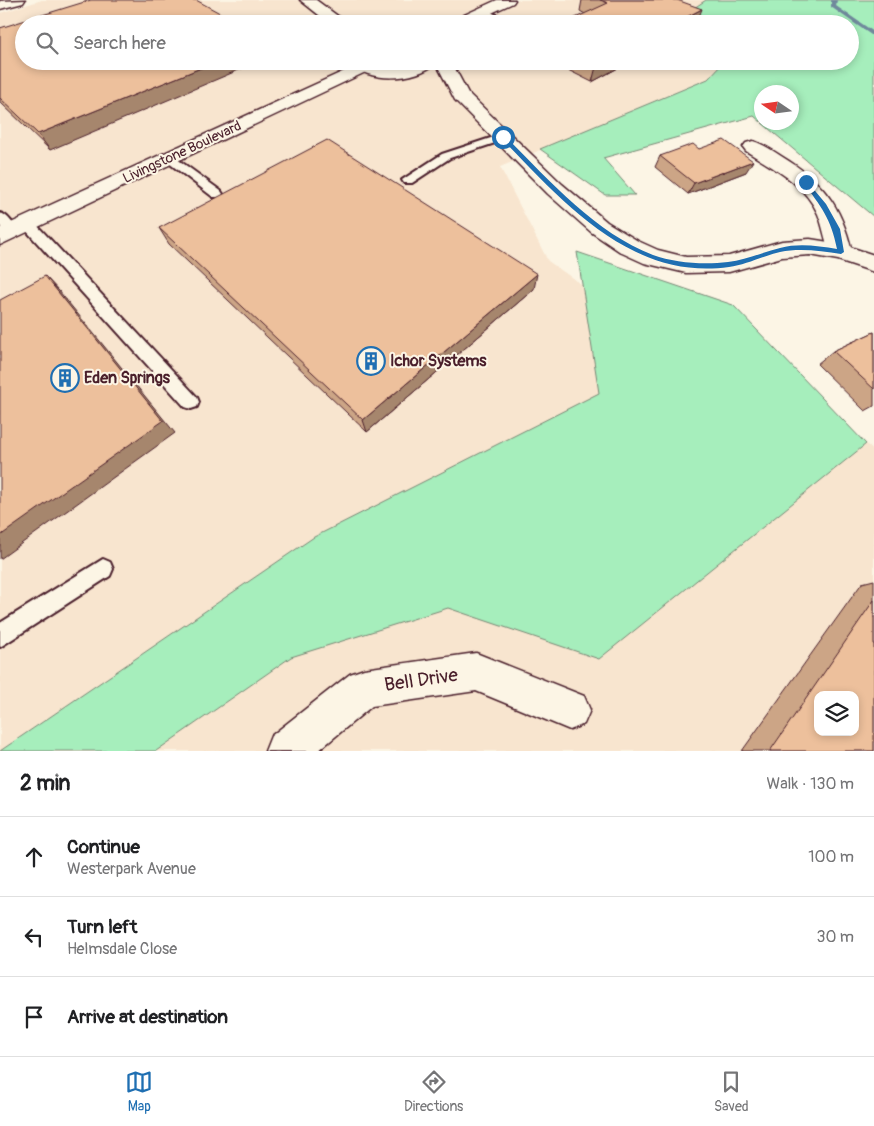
<!DOCTYPE html>
<html lang="en">
<head>
<meta charset="utf-8">
<style>
  :root { --surface:#fff; --page:#f2f2f2; --text:#202124; --muted:#757577; --line:#e0e0e0; --accent:#1f6fb2 }
  body { margin:0; font-family:Pangolin,sans-serif; background:var(--page); color:var(--text) }
  .controls { position:absolute; right:15px; bottom:15px; display:grid; overflow:hidden; border-radius:10px; box-shadow:0 2px 8px #0003 }
  .controls button { width:45px; height:45px; display:grid; place-items:center; padding:0; border:0; border-bottom:1px solid var(--line); background:var(--surface); color:var(--text); font:25px sans-serif }
  .compass { position:absolute; left:754px; top:85px; width:45px; height:45px; border-radius:50%; background:var(--surface); box-shadow:0 2px 8px #0003; rotate:283deg }
  .stop { position:absolute; width:15px; height:15px; margin:-11px; border:4px solid #1f6fb2; border-radius:50%; background:#fff }
  .stop.end { background:#1f6fb2; border-color:#fff; box-shadow:0 1px 5px #0008 }
  .list { margin:0; padding:0; list-style:none }
  h2 { display:flex; justify-content:space-between; align-items:center; height:65px; margin:0; padding:0 20px; font-size:21px }
  h2 small { font-size:16px; font-weight:400; color:var(--muted) }
  .list li { display:grid; grid-template-columns:32px 1fr auto; gap:15px; align-items:center; box-sizing:border-box; height:80px; padding:0 20px; border-top:1px solid var(--line) }
  .list b { display:block; font-size:19px; white-space:nowrap }
  .list p { margin:0; font-size:16px; white-space:nowrap; color:var(--muted) }
  .list em { font-size:16px; font-style:normal; color:var(--muted) }
  .icon { flex:none; width:28px; height:28px; fill:none; stroke:currentColor; stroke-width:2; stroke-linecap:round; stroke-linejoin:round }
  .map { position:relative; flex:none; width:874px; height:751px; overflow:hidden }
  .search { position:absolute; background:var(--surface); box-shadow:0 2px 8px #0003; left:15px; right:15px; top:15px; height:55px; display:flex; align-items:center; gap:12px; box-sizing:border-box; padding:0 18px; border-radius:28px; color:var(--muted); font-size:19px }
  .sheet { height:305px; background:var(--surface) }
  nav { display:flex; justify-content:space-around; align-items:center; box-sizing:border-box; height:70px; border-top:1px solid var(--line); background:var(--surface); font-size:14px; color:var(--muted) }
  nav a { display:grid; justify-items:center; gap:2px }
  nav .on { color:var(--accent) }
  .map>svg:first-child { display:block }
  .built { fill:#f8e5cf; fill-rule:evenodd }
  .green { fill:#a6eebc; stroke:#788674 }
  .lines { fill:none; stroke-linecap:round; stroke-linejoin:round }
  .stream { fill:#6f899c; fill-rule:evenodd }
  .service-casing { stroke:#4a1f2b; stroke-width:4 }
  .minor-casing { stroke:#4a1f2b; stroke-width:3 }
  .tertiary-casing { stroke:#4a1f2b; stroke-width:3 }
  .service { fill:#fcf5e5; fill-rule:evenodd }
  .minor { fill:#fcf5e5; fill-rule:evenodd }
  .tertiary { fill:#fcf5e5; fill-rule:evenodd }
  .wall { fill:#cca586; stroke:#4a1f2b }
  .shaded-wall { fill:#a6866d; stroke:#4a1f2b }
  .building { fill:#edc09c; stroke:#4a1f2b; fill-rule:evenodd }
  .route { fill:#1f6fb2 }
  .labels { text-anchor:middle; dominant-baseline:central; stroke-width:4; stroke-linejoin:round; paint-order:stroke }
  .far-street-label { font-size:14px; fill:#4a1f2b; stroke:#fcf5e5 }
  .poi-label { font-size:16px; font-weight:bold; fill:#4a1f2b; stroke:#fcf5e5; text-anchor:start }
  .near-street-label { font-size:19px; fill:#4a1f2b; stroke:#fcf5e5 }
</style>
</head>
<body>
<div class="map">
<svg width="874" height="751" viewBox="0 0 874 751">
  <rect width="100%" height="100%" fill="#fcf5e5"/>
  <filter id="ink" filterUnits="userSpaceOnUse"><feTurbulence type="fractalNoise" baseFrequency=".02" numOctaves="2"/><feDisplacementMap in="SourceGraphic" scale="10" xChannelSelector="R" yChannelSelector="G"/><feConvolveMatrix kernelMatrix="1 2 1 2 8 2 1 2 1" color-interpolation-filters="sRGB"/></filter>
  <g filter="url(#ink)">
    <!-- built -->
    <path class="built" d="M 42,0 L 706,0 L 686,14 L 706,24 L 24,24 L 24,61 L 722,61 L 722,64 L 708,79 L 500,167 L 548,261 L 628,317 L 866,444 L 874,451 L 874,751 L 0,751 L 0,13 ZM 818,695 L 855,695 L 855,732 L 818,732 Z"/>
    <!-- green -->
    <path class="green" d="M 706,0 L 874,0 L 874,217 L 762,123 L 792,122 L 792,92 L 762,92 L 761,122 L 754,116 L 603,158 L 635,195 L 605,195 L 540,149 L 708,79 L 722,64 L 722,61 L 850,61 L 850,24 L 706,24 L 685,14 Z
      M 577,252 L 733,305 L 866,444 L 599,659 L 448,608 L 291,657 L 156,751 L 0,751 L 314,537 L 599,393 Z"/>
    <g class="lines">
      <!-- stream -->
      <path class="stream" d="M 831,0 L 837,0 L 836,6 L 874,32 L 874,37 L 831,7 Z"/>
      <defs>
        <path id="service" d="M 480,10 L 486,10 L 517,24 L 505,24 L 480,14 Z
          M 503,134 L 509,137 L 507,139 L 450,158 L 412,183 L 404,183 L 402,180 L 442,154 Z
          M 169,155 L 173,156 L 221,191 L 223,194 L 221,197 L 213,197 L 165,160 L 163,158 Z
          M 0,213 C 8,215 14,225 19,232 L 17,235 L 7,235 L 0,226 Z
          M 28,220 L 33,221 L 197,397 L 199,402 L 197,407 L 191,409 L 185,407 L 23,227 L 22,224 L 23,221 Z
          M 103,559 L 110,562 L 113,569 L 110,576 L 0,647 L 0,623 Z"/>
        <path id="minor" d="M 497,0 L 515,0 L 513,3 L 468,24 L 449,24 L 451,21 Z
          M 364,62 L 370,64 L 372,67 L 370,70 L 0,245 L 0,228 Z
          M 753,141 C 763,144 772,150 781,156 C 822,181 841,204 852,252 L 849,258 L 841,260 L 833,258 C 825,245 824,228 818,214 C 804,183 774,169 746,151 L 743,147 L 746,143 Z
          M 476,653 L 584,696 L 590,710 L 584,724 L 570,730 L 476,691 L 372,706 L 318,751 L 265,751 L 271,736 L 350,674 L 364,669 Z"/>
        <path id="tertiary" d="M 25,0 L 23,3 L 0,9 L 0,1 Z
          M 300,0 L 316,0 L 339,17 L 356,21 L 358,24 L 329,23 Z
          M 349,61 L 368,61 L 378,66 L 393,68 L 407,66 L 418,61 L 451,61 L 468,93 L 562,184 L 607,222 L 638,241 L 658,250 L 686,257 L 729,256 L 782,241 L 810,239 L 841,244 L 874,255 L 874,272 L 838,260 L 810,255 L 782,257 L 729,272 L 686,273 L 644,263 L 622,253 L 591,232 L 548,194 L 455,100 L 436,63 C 418,81 365,84 349,61 Z"/>
      </defs>
      <!-- service casing -->
      <use href="#service" class="service-casing"/>
      <!-- minor casing -->
      <use href="#minor" class="minor-casing"/>
      <!-- tertiary casing -->
      <use href="#tertiary" class="tertiary-casing"/>
      <!-- service -->
      <use href="#service" class="service"/>
      <!-- minor -->
      <use href="#minor" class="minor"/>
      <!-- tertiary -->
      <use href="#tertiary" class="tertiary"/>
    </g>
    <!-- wall -->
    <path class="wall" d="M 582,0 L 677,0 L 585,14 L 580,11 Z
      M 0,28 L 50,150 L 0,102 Z
      M 550,61 L 631,61 L 592,82 Z
      M 699,149 L 746,172 L 688,194 L 655,167 L 660,156 Z
      M 159,228 L 534,289 L 367,432 L 169,244 Z
      M 874,332 L 874,406 L 865,411 L 817,364 L 833,351 Z
      M 874,580 L 874,751 L 742,751 L 862,583 Z"/>
    <!-- shaded-wall -->
    <path class="shaded-wall" d="M 702,9 L 696,24 L 673,24 Z
      M 218,61 L 260,61 L 50,150 L 38,134 Z
      M 600,61 L 631,61 L 592,82 L 597,63 Z
      M 753,161 L 746,172 L 688,194 L 694,183 Z
      M 537,274 L 534,289 L 367,432 L 363,420 Z
      M 45,276 L 59,291 L 175,433 L 0,559 L 0,536 Z"/>
    <!-- building -->
    <path class="building" d="M 91,0 L 196,0 L 240,24 L 24,24 L 24,61 L 218,61 L 38,134 L 0,98 L 0,28 Z
      M 600,0 L 677,0 L 702,9 L 673,24 L 562,24 L 608,3 Z
      M 327,140 L 537,274 L 363,420 L 159,228 Z
      M 724,140 L 753,161 L 694,183 L 660,156 L 693,144 L 699,149 Z
      M 45,276 L 163,421 L 0,536 L 0,300 Z
      M 874,332 L 874,389 L 833,351 Z
      M 874,600 L 874,751 L 770,751 ZM 818,695 L 855,695 L 855,732 L 818,732 Z"/>
  </g>
  <!-- route -->
  <path class="route" d="M 501,136 L 505,136 C 547,178 595,233 653,255 C 675,263 704,265 728,262 C 746,260 763,252 780,248 C 799,243 818,246 837,249 C 831,218 821,207 803,182 L 806,180 L 826,204 L 840,229 L 844,252 L 841,254 C 821,251 800,248 780,252 C 763,256 746,265 729,267 C 631,281 562,201 501,138 Z"/>
  <!-- icons -->
  <defs>
    <symbol id="building-ring" viewBox="-11 -11 22 22"><circle r="9.5" fill="#fcf5e5" stroke="#1f6fb2" stroke-width="1.5"/><path d="M-4-6H4V6H1V3H-1V6H-4ZM-2.5-4.3h1.7v1.8h-1.7ZM.8-4.3h1.7v1.8H.8ZM-2.5-1h1.7V.8h-1.7ZM.8-1h1.7V.8H.8Z" fill="#1f6fb2"/></symbol>
  </defs>
  <g fill-rule="evenodd">
    <use href="#building-ring" x="355" y="345" width="32" height="32"/>
    <use href="#building-ring" x="49" y="362" width="32" height="32"/>
  </g>
  <g class="labels">
    <!-- far-street labels -->
    <g class="far-street-label">
      <text transform="translate(182 152) rotate(-25)">Livingstone Boulevard</text>
    </g>
    <!-- poi labels -->
    <g class="poi-label">
      <text x="390" y="361">Ichor Systems</text>
      <text x="84" y="378">Eden Springs</text>
    </g>
    <!-- near-street labels -->
    <g class="near-street-label">
      <text transform="translate(421 680) rotate(-8)">Bell Drive</text>
    </g>
  </g>
</svg>
<div class="controls">
<button><svg class="icon" aria-label="layers" viewBox="0 0 24 24"><path d="M12 4l9 5-9 5-9-5zM3 14l9 5 9-5"/></svg></button>
</div>
<svg class="compass" viewBox="-18 -18 36 36"><path d="M0-13l5 13h-10z" fill="#e53935"/><path d="M0 13l5-13h-10z" fill="#757577"/></svg>
<div class="stop" style="left:503px;top:137px"></div>
<div class="stop end" style="left:806px;top:182px"></div>
<div class="search"><svg class="icon" aria-label="search" viewBox="0 0 24 24"><circle cx="10" cy="10" r="6"/><path d="M15 15l6 6"/></svg>Search here</div>
</div>
<section class="sheet">
<h2>2 min<small>Walk · 130 m</small></h2>
<ul class="list">
<li><svg class="icon" aria-label="ahead" viewBox="0 0 24 24"><path d="M12 20V5M6 11l6-6 6 6"/></svg><div><b>Continue</b><p>Westerpark Avenue</p></div><em>100 m</em></li>
<li><svg class="icon" aria-label="left" viewBox="0 0 24 24"><path d="M17 20v-9H6M10 6l-5 5 5 5"/></svg><div><b>Turn left</b><p>Helmsdale Close</p></div><em>30 m</em></li>
<li><svg class="icon" aria-label="arrive" viewBox="0 0 24 24"><path d="M6 21V4h12l-3 4 3 4H6"/></svg><div><b>Arrive at destination</b></div></li>
</ul>
</section>
<nav>
<a class="on"><svg class="icon" aria-label="map" viewBox="0 0 24 24"><path d="M3 6l6-2 6 2 6-2v14l-6 2-6-2-6 2zM9 4v14M15 6v14"/></svg>Map</a>
<a><svg class="icon" aria-label="directions" viewBox="0 0 24 24"><path d="M12 3l9 9-9 9-9-9zM9 14v-3h6M13 9l2 2-2 2"/></svg>Directions</a>
<a><svg class="icon" aria-label="saved" viewBox="0 0 24 24"><path d="M7 4h10v16l-5-4-5 4z"/></svg>Saved</a>
</nav>
</body>
</html>
